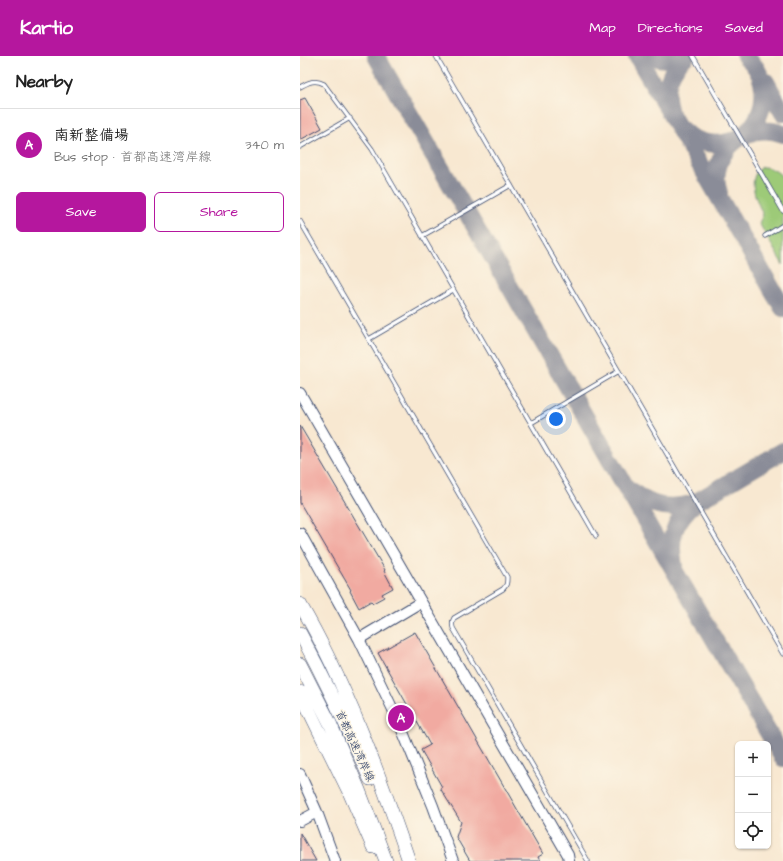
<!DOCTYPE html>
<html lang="en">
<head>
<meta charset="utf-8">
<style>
  :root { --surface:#fff; --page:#f2f2f2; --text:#222; --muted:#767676; --line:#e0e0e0; --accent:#b5179e }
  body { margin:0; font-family:"Architects Daughter","Klee One",sans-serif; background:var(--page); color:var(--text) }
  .controls { position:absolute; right:12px; bottom:12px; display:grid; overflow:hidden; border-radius:6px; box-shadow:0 1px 3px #0004 }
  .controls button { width:36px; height:36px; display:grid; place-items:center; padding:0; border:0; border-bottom:1px solid var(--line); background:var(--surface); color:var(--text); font:20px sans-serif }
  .you { position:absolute; left:256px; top:363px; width:14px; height:14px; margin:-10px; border:3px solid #fff; border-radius:50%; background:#1a73e8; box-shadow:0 0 0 6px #1a73e833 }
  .badge { display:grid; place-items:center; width:26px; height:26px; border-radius:50%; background:var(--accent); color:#fff; font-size:13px; font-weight:700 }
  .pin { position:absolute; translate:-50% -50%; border:2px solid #fff; box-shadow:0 1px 4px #0006 }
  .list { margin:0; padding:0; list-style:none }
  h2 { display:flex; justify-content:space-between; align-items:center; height:52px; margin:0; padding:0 16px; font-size:17px }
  h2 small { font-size:13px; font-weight:400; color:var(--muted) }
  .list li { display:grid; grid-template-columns:26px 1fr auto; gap:12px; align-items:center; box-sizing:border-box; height:72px; padding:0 16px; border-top:1px solid var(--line) }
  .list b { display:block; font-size:15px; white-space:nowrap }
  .list p { margin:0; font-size:13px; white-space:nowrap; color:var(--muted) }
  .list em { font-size:13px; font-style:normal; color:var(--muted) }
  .actions { display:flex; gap:8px; padding:12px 16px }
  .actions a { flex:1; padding:9px 0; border:1px solid var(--accent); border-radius:6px; text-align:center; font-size:14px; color:var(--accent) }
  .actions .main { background:var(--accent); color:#fff }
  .icon { flex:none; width:22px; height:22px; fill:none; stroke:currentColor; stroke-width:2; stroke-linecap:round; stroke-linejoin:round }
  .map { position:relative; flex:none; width:483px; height:805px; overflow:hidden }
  header { display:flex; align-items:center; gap:24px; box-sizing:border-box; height:56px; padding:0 20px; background:var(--accent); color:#fff }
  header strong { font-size:19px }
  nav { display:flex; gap:22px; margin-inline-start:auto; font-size:14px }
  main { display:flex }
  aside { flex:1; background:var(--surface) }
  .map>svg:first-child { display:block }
  .green { fill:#9dca78; stroke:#5c7c6b }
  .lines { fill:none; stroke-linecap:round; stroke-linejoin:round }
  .taxiway { stroke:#8a8c98; stroke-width:18 }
  .building { fill:#f1aaa1 }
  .lane-casing { stroke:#3c4b6f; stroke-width:5 }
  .secondary-casing { stroke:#3c4b6f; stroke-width:12 }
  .highway-casing { stroke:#3c4b6f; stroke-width:14 }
  .lane { stroke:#fff; stroke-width:3.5 }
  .secondary { stroke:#fff; stroke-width:10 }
  .highway { stroke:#fff; stroke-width:13 }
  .labels { text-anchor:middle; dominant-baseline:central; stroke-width:3; stroke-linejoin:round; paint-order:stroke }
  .street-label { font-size:11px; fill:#1b2f5e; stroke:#fcf5e5 }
</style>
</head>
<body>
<header>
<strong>Kartio</strong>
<nav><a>Map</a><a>Directions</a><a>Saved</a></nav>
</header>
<main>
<aside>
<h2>Nearby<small></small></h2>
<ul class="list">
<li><span class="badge">A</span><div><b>南新整備場</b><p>Bus stop · 首都高速湾岸線</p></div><em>340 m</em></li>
</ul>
<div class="actions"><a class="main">Save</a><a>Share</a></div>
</aside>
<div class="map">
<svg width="483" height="805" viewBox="0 0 483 805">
  <rect width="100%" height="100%" fill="#fcf5e5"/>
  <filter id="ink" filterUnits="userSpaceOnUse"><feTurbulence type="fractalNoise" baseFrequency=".025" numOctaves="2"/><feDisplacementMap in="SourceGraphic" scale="8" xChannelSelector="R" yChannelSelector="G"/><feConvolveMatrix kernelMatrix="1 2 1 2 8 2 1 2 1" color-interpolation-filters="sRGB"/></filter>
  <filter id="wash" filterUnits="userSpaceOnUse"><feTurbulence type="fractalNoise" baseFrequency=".012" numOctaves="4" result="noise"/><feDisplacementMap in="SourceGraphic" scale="16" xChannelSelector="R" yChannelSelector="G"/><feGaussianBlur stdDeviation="0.9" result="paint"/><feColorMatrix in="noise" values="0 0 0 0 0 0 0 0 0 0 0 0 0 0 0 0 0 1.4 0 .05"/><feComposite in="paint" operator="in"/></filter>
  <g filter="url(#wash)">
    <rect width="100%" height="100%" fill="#f8e8d1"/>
    <!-- green -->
    <path class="green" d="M 462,111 C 470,111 478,115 483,122 L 483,209 L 459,167 L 463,159 C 457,145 445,122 462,111 Z"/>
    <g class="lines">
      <!-- taxiway -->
      <path class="taxiway" d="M 76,0 L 483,702
        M 337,0 L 483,252
        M 350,0 C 361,4 372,4 384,0
        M 466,26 L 483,57
        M 369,53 C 363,33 370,13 386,0
        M 381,73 C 388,80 398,85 408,87 C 458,95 483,30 445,0
        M 419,137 C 406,99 446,63 483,78
        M 330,434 C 345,446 360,453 380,450 C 385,450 390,448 395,447 L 396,446
        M 374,510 C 368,481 374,465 396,446 L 483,395"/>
    </g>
    <g id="blocks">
      <!-- building -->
      <path class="building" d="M 5,42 L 22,72 L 0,84 L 0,44 Z
        M 0,370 L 85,514 L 84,515 L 93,532 L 82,538 L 84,541 L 73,547 L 71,545 L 59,552 L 50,535 L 51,534 L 0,447 Z
        M 115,576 L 243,798 L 238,801 L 240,805 L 170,805 L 156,781 L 161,766 L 140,732 L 142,731 L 121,694 L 130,689 L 78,597 Z
        M 0,777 L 16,805 L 0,805 Z"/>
    </g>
  </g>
  <g filter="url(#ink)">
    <use href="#blocks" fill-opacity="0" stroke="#3c4b6f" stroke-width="1"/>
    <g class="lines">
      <defs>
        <path id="lane" d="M 136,0 L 483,598
          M 393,0 L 483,155
          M 0,31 C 9,26 15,23 24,28 L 72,93 L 296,480
          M 0,91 L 50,62
          M 0,165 L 207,521 C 207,527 207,529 203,533 L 154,562 C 152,565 152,568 153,572 L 288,805
          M 122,180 L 211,129
          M 465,180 L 483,169
          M 69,283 L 153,234
          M 231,367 L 319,315"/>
        <path id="secondary" d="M 0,337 L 268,799 L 269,805
          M 0,477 L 59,583 L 98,664 L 133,750 L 153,805
          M 59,583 L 121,546
          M 0,718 L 17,756 L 35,805
          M 0,765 L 17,756"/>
        <path id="highway" d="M 0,548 C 47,629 79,717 109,805
          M 0,577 C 26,625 49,674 70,723
          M 0,608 L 30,667 L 59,734 L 86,805
          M 0,636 L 50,738 L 73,791"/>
      </defs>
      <!-- lane casing -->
      <use href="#lane" class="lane-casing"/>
      <!-- secondary casing -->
      <use href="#secondary" class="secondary-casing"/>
      <!-- highway casing -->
      <use href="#highway" class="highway-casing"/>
      <!-- lane -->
      <use href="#lane" class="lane"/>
      <!-- secondary -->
      <use href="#secondary" class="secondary"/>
      <!-- highway -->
      <use href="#highway" class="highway"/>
    </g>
  </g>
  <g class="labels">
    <!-- street labels -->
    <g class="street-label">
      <text transform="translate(55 690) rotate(65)">首都高速湾岸線</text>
    </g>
  </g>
</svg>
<div class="controls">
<button>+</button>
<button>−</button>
<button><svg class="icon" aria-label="locate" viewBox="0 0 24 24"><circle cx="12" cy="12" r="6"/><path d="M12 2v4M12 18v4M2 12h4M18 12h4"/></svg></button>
</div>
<div class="you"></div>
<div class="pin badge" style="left:101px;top:662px">A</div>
</div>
</main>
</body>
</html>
